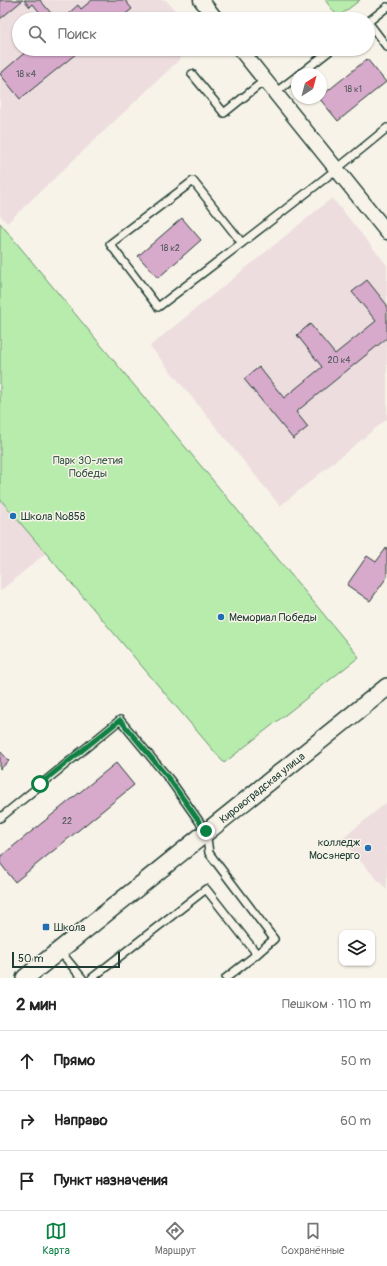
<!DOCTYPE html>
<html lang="ru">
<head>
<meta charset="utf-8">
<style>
  :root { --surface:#fff; --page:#f2f2f2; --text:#222; --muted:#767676; --line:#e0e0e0; --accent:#0b8043 }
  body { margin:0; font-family:Pangolin,sans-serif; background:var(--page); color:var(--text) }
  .controls { position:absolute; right:12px; bottom:12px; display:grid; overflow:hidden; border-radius:8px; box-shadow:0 1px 3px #0004 }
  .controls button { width:36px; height:36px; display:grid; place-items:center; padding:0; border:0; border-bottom:1px solid var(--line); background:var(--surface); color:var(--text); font:20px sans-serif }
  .compass { position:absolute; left:291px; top:68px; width:36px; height:36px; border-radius:50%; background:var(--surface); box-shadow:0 1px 3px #0004; rotate:36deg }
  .scale { position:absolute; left:12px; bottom:10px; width:108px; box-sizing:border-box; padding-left:4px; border:2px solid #1f3d34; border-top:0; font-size:11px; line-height:14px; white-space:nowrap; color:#1f3d34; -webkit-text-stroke:3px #f7f3e8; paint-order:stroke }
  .stop { position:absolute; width:12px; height:12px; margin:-9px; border:3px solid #0b8043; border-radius:50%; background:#fff }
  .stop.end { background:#0b8043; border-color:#fff; box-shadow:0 1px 4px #0008 }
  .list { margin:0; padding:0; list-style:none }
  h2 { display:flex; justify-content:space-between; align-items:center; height:52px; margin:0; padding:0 16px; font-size:17px }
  h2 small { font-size:13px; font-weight:400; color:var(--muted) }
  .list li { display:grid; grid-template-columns:26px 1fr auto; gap:12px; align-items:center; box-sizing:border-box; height:60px; padding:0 16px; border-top:1px solid var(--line) }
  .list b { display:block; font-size:15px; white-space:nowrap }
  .list em { font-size:13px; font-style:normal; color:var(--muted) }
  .icon { flex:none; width:22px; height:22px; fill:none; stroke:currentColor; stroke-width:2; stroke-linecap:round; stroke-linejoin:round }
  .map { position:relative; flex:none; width:387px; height:978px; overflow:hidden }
  .search { position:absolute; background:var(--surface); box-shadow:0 1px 3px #0004; left:12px; right:12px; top:12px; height:44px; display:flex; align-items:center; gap:10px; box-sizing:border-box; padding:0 14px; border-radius:22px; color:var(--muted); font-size:15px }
  .sheet { height:232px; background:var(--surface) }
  nav { display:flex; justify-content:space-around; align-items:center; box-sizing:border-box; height:56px; border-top:1px solid var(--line); background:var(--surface); font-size:11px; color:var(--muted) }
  nav a { display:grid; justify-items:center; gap:2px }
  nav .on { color:var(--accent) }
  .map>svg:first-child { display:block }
  .built { fill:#eddddf }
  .green { fill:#b7ecad; stroke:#6b9470 }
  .building { fill:#d7a9cb; stroke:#1f3d34 }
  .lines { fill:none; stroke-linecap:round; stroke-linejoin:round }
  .service-casing { stroke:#1f3d34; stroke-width:10 }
  .minor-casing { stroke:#1f3d34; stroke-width:17 }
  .tertiary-casing { stroke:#1f3d34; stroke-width:20 }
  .service { stroke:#f7f3e8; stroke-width:7 }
  .minor { stroke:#f7f3e8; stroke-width:14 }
  .tertiary { stroke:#f7f3e8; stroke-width:17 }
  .route { stroke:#0b8043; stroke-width:5 }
  .poi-dot { fill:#1f6fb2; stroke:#f7f3e8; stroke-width:1.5 }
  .labels { text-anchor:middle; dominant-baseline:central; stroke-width:3; stroke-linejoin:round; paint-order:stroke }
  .number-label { font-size:9px; fill:#4d585a }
  .park-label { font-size:11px; fill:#365746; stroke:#f7f3e8 }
  .poi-label { font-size:11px; fill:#1f3d34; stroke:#f7f3e8; text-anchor:start }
  .street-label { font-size:11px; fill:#1f3d34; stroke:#f7f3e8 }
</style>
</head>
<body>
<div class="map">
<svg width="387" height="978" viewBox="0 0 387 978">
  <rect width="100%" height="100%" fill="#f7f3e8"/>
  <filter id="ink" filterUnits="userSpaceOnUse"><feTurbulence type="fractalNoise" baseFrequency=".025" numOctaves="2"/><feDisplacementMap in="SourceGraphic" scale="8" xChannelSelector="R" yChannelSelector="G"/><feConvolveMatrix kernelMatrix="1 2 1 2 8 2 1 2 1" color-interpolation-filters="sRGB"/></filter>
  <g filter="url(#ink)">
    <!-- built -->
    <path class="built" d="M 0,0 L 166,0 L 182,19 L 19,19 L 19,49 L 187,49 L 178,61 L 7,223 L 0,215 Z
      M 332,198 L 387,265 L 387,419 L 280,506 L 150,346 Z
      M 0,484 L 52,548 L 0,591 Z
      M 387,802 L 387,890 L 341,840 Z"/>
    <!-- green -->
    <path class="green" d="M 325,0 L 360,0 L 338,17 Z
      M 0,223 L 359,657 L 224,763 L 0,499 Z"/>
    <!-- building -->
    <path class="building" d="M 0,0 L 23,0 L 0,19 Z
      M 24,0 L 40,0 L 56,19 L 45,19 L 33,4 L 30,7 Z
      M 92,0 L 125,0 L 132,9 L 119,19 L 68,19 L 72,16 L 69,13 L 78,5 L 81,9 Z
      M 29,49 L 82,49 L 20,99 L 0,74 Z
      M 367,59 L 386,82 L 338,121 L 319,98 Z
      M 182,218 L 201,240 L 158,278 L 138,256 Z
      M 367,280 L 387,305 L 387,338 L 296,412 L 308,427 L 293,439 L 244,379 L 259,367 L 284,398 L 322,367 L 297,335 L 310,324 L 335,354 L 376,321 L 352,292 Z
      M 387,547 L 387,577 L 370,601 L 347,585 L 367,556 L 376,562 Z
      M 0,751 L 9,761 L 0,769 Z
      M 116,763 L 134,785 L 15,882 L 0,863 L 0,857 Z"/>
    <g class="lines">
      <defs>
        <path id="service" d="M 368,22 L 387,47
          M 368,22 L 387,7
          M 192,74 L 224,113 L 265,80
          M 300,74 L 332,49
          M 275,93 L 297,76
          M 242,243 L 193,181 L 110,244 L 158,307 C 235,248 313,190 387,128
          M 0,818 L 120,720 L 170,780 L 206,831 L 209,853 L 274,939 L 257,954
          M 59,950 L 82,978
          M 92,978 L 206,889 L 257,954 L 226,978"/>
        <path id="minor" d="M 201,0 L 216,19
          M 240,49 L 387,232"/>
        <g id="tertiary">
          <path id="s1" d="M 25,978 L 387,687"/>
        </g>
      </defs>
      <!-- service casing -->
      <use href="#service" class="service-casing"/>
      <!-- minor casing -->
      <use href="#minor" class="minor-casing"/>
      <!-- tertiary casing -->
      <use href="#tertiary" class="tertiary-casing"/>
      <!-- service -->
      <use href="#service" class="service"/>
      <!-- minor -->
      <use href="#minor" class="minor"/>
      <!-- tertiary -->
      <use href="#tertiary" class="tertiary"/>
    </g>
  </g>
  <g class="lines" filter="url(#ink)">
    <!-- route -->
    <path class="route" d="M 40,784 L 120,720 L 170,780 L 206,831"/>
  </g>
  <!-- markers -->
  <g class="poi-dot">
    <circle cx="13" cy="516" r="4"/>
    <circle cx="221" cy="617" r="4"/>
    <circle cx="368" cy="848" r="4"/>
    <rect x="42" y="923" width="8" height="8" rx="2"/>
  </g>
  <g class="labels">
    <!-- number labels -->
    <g class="number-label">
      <text x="26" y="74">18 к4</text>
      <text x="353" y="89">18 к1</text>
      <text x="170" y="248">18 к2</text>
      <text x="339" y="360">20 к4</text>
      <text x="67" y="821">22</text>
    </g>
    <!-- park labels -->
    <g class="park-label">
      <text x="88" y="460">Парк 30-летия<tspan x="88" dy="13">Победы</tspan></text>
    </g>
    <!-- poi labels -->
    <g class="poi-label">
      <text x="21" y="516">Школа №858</text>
      <text x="229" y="617">Мемориал Победы</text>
      <text x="360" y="842" text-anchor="end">колледж<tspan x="360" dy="13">Мосэнерго</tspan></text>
      <text x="54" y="927">Школа</text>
    </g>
    <!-- street labels -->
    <g class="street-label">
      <text stroke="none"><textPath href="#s1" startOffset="304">Кировоградская улица</textPath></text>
    </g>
  </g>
</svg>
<div class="controls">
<button><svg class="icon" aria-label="layers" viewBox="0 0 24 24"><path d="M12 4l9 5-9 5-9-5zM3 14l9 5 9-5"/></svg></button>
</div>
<svg class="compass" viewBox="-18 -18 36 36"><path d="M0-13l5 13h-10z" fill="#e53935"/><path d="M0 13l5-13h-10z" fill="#767676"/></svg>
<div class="scale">50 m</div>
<div class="stop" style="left:40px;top:784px"></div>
<div class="stop end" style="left:206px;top:831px"></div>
<div class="search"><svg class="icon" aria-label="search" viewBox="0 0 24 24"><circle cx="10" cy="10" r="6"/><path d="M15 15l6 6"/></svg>Поиск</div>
</div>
<section class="sheet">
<h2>2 мин<small>Пешком · 110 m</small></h2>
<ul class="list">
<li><svg class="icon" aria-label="ahead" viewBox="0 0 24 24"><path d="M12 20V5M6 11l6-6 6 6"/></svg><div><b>Прямо</b></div><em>50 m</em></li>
<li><svg class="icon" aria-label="right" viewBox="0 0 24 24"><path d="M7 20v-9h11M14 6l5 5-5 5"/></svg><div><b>Направо</b></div><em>60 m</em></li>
<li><svg class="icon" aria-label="arrive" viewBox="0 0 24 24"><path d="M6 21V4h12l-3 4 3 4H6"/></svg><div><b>Пункт назначения</b></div></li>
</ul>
</section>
<nav>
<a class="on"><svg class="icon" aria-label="map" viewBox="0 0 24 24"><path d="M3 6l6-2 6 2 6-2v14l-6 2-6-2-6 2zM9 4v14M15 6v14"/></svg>Карта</a>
<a><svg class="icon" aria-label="directions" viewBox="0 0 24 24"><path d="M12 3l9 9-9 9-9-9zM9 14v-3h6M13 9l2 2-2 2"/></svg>Маршрут</a>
<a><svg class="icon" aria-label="saved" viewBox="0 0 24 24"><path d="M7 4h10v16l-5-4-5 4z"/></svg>Сохранённые</a>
</nav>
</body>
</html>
